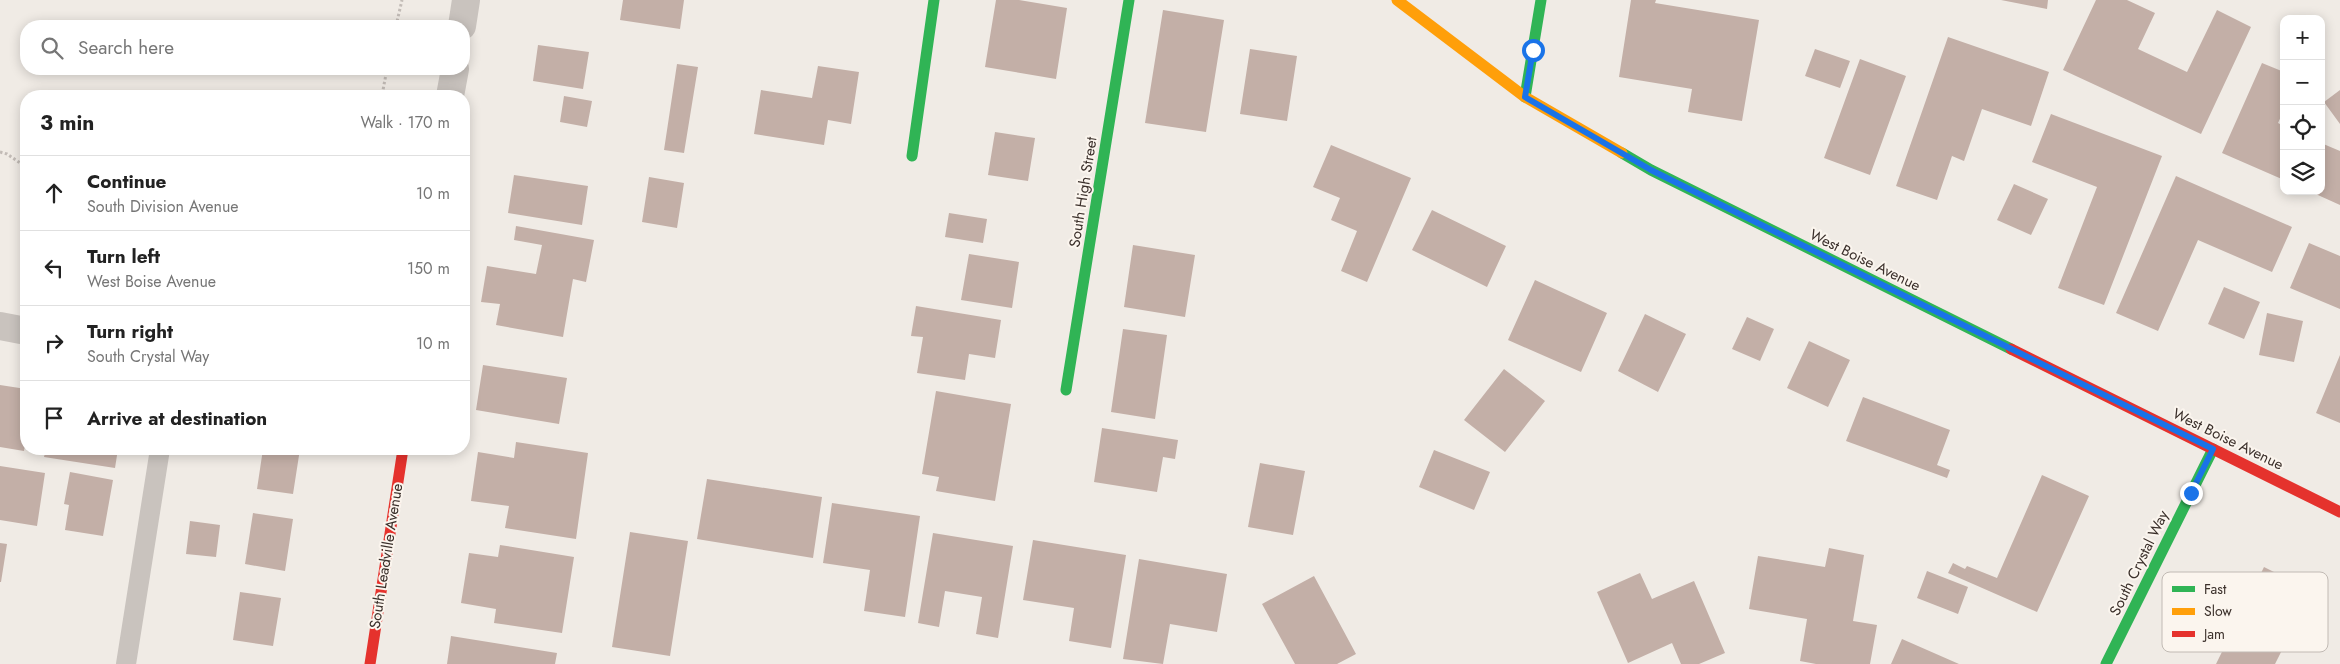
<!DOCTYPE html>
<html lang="en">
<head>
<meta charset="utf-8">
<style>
  :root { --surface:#fff; --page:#f6f6f6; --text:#222; --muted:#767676; --line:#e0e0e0 }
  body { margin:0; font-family:Jost,sans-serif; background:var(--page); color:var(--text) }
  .controls { position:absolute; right:15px; top:15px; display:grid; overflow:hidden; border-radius:10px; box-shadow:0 2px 12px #0003 }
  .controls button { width:45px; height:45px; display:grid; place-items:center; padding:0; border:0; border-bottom:1px solid var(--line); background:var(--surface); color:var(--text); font:25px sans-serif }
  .stop { position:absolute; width:15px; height:15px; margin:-11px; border:4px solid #1a73e8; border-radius:50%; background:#fff }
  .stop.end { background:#1a73e8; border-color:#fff; box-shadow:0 1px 5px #0008 }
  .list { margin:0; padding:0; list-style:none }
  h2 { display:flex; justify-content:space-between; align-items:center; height:65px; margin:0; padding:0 20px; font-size:21px }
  h2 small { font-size:16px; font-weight:400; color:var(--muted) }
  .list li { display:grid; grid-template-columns:32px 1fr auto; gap:15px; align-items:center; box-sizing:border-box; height:75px; padding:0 20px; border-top:1px solid var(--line) }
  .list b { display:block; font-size:19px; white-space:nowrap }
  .list p { margin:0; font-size:16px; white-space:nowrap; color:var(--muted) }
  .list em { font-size:16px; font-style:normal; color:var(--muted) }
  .icon { flex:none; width:28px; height:28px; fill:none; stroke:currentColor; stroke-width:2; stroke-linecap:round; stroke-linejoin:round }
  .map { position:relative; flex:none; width:2340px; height:664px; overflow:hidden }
  .search { position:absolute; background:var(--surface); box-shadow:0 2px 12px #0003; left:20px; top:20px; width:450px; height:55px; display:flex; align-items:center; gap:12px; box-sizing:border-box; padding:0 18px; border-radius:20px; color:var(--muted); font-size:19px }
  .panel { position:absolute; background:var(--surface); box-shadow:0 2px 12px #0003; left:20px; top:90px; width:450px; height:365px; border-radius:20px }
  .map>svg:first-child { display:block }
  .building { fill:#c3afa7 }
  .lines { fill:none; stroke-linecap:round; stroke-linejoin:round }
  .path { stroke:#c2bbb6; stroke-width:3; stroke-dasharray:2.5 2.5; stroke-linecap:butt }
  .lane { stroke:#c9c3be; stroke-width:20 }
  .street { stroke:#c9c3be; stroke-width:28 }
  .fast { stroke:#30b455; stroke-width:11 }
  .slow { stroke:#ff9f0a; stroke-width:11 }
  .jam { stroke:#e5322d; stroke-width:11 }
  .route { stroke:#1a73e8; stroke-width:6 }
  .labels { text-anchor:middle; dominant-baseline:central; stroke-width:4; stroke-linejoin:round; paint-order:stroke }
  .street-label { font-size:15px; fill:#3b302b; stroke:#fbf5ee }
  .key { fill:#fbf5ee; stroke:#c1bab4; stroke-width:1 }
  .key-label { font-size:14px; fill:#3b302b }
</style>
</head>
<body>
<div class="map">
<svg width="2340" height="664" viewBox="0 0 2340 664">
  <rect width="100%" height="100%" fill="#f0ebe5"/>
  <!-- building -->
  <path class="building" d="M 623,0 L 684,0 L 680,29 L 620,20 Z
    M 996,0 L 1019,0 L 1067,8 L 1056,79 L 985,67 Z
    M 1631,0 L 1656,0 L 1655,3 L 1759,20 L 1742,121 L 1688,112 L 1692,89 L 1619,77 Z
    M 2001,0 L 2048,0 L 2047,9 Z
    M 2096,0 L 2127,0 L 2155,13 L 2138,49 L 2187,72 L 2217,10 L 2251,27 L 2201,134 L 2063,70 Z
    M 1163,10 L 1224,20 L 1206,132 L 1145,123 Z
    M 1948,37 L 2049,72 L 2031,126 L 1982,109 L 1964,161 L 1952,156 L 1937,200 L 1896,186 Z
    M 538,45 L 589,52 L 583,89 L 533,81 Z
    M 1250,49 L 1297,56 L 1287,121 L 1240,114 Z
    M 1815,49 L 1850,61 L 1840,88 L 1805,76 Z
    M 1860,59 L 1906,76 L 1870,175 L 1824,158 Z
    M 2262,63 L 2284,72 L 2284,110 L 2278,123 L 2284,126 L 2284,180 L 2222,153 Z
    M 677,64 L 698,67 L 684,153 L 664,150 Z
    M 818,66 L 859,72 L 851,124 L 828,120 L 824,145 L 754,134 L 761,90 L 812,98 Z
    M 2340,90 L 2340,124 L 2324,102 Z
    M 564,96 L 592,101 L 587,127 L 560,122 Z
    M 2051,114 L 2162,156 L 2104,305 L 2058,288 L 2097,187 L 2032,162 Z
    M 995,132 L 1035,138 L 1028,181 L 988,175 Z
    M 2321,143 L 2340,151 L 2340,205 L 2309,191 L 2321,191 Z
    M 1331,145 L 1411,178 L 1367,282 L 1341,271 L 1357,231 L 1331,220 L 1340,198 L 1313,187 Z
    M 514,175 L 588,186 L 582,225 L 508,213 Z
    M 2176,176 L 2292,227 L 2272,272 L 2198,240 L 2158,331 L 2116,313 Z
    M 649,177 L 684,183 L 677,228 L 642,222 Z
    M 2014,184 L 2048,199 L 2031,235 L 1997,220 Z
    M 1432,210 L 1506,246 L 1487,287 L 1412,250 Z
    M 949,213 L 987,219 L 983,243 L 945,237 Z
    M 516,226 L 594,240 L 586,282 L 573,279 L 563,337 L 496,325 L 500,304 L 481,302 L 487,266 L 536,274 L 542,245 L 514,240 Z
    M 2309,243 L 2340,256 L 2340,309 L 2290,288 Z
    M 1133,245 L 1195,255 L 1185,317 L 1124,307 Z
    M 969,254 L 1019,262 L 1012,308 L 961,300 Z
    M 1535,280 L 1607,313 L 1581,372 L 1508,340 Z
    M 2224,287 L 2260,302 L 2244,339 L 2208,324 Z
    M 916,306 L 1001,320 L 995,358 L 969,354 L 965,380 L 917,373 L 923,337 L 911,336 Z
    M 2267,313 L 2303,321 L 2294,362 L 2259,355 Z
    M 1645,314 L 1686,334 L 1658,392 L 1618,371 Z
    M 1747,317 L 1774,329 L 1760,361 L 1732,349 Z
    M 1123,329 L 1167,335 L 1155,419 L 1111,412 Z
    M 1809,341 L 1850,360 L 1828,407 L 1787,388 Z
    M 2340,355 L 2340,423 L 2316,413 Z
    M 483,365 L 567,378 L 559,424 L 476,410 Z
    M 1504,369 L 1545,401 L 1505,452 L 1464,420 Z
    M 0,385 L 26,389 L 26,438 L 24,451 L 0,447 Z
    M 936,391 L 1011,404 L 995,501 L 936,491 L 939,477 L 922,474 Z
    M 1863,397 L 1950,430 L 1937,465 L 1950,470 L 1947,478 L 1846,441 Z
    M 1102,428 L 1178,440 L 1175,459 L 1163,457 L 1157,492 L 1094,482 Z
    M 516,442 L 588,453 L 576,539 L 505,528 L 509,506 L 471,501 L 478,452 L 514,458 Z
    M 46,449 L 118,449 L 115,468 L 44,457 Z
    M 263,449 L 300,449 L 293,494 L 257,489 Z
    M 1434,450 L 1490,472 L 1474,510 L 1419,487 Z
    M 1260,463 L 1305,471 L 1293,535 L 1248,527 Z
    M 0,466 L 45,473 L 37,526 L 0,520 Z
    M 70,472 L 113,480 L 103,536 L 65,530 L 69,505 L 64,504 Z
    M 2042,475 L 2089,496 L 2037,612 L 1948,573 L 1953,563 L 1965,569 L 1967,566 L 1997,578 Z
    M 707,479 L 822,497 L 813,558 L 697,539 Z
    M 832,503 L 920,516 L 905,617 L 864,611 L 870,570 L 823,563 Z
    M 253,513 L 293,519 L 285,571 L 245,564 Z
    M 190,521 L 220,525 L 216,557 L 186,554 Z
    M 630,532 L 688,541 L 670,656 L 612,647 Z
    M 933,533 L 1013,546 L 998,638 L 976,634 L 982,597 L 945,591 L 939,627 L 918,623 Z
    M 1033,540 L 1126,555 L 1111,648 L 1069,641 L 1074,608 L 1023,600 Z
    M 0,543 L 7,544 L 1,582 L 0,582 Z
    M 500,545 L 574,557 L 562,633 L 494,623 L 496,609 L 461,603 L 469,553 L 498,557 Z
    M 1829,548 L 1864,555 L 1853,621 L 1877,625 L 1870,664 L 1816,664 L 1800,661 L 1807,619 L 1749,609 L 1758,556 L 1825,567 Z
    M 1139,559 L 1227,574 L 1217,632 L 1170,624 L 1163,664 L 1123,659 Z
    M 2264,567 L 2312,591 L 2275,664 L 2216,664 Z
    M 1927,571 L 1968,587 L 1958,614 L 1917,598 Z
    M 1640,573 L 1652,599 L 1694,581 L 1725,653 L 1699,664 L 1681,664 L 1672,643 L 1628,663 L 1597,592 Z
    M 1314,576 L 1356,654 L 1337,664 L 1295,664 L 1262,604 Z
    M 240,592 L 281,598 L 273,646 L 233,640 Z
    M 451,636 L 557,653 L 555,664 L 447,664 Z
    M 1902,639 L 1959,664 L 1891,664 Z"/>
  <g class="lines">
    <!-- path -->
    <path class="path" d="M 396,26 L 402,0
      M 376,96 L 383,90 L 387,69
      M 0,152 L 7,154 L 26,167"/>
    <!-- lane -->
    <path class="lane" d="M 126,664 L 160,449"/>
    <!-- street -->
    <path class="street" d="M 462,26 L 466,0
      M 450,96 L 455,69
      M 0,326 L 26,331"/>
    <!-- fast -->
    <path class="fast" d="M 1525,97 L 1541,0
      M 1622,153 L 1651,170 L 2011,349
      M 912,156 L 934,0
      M 1066,390 L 1129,0
      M 2106,664 L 2213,449"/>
    <!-- slow -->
    <path class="slow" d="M 1397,0 L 1525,97 L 1622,153"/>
    <!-- jam -->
    <path class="jam" d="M 2011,349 L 2340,512
      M 370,664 L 403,449"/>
  </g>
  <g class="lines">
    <!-- route -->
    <path class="route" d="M 1533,50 L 1525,97 L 1651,170 L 2213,449 L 2191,493"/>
  </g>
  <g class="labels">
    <!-- street labels -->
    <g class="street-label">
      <text transform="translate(1083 192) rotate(-81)">South High Street</text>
      <text transform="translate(1865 260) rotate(26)">West Boise Avenue</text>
      <text transform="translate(2228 439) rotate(26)">West Boise Avenue</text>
      <text transform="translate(386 556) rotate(-81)">South Leadville Avenue</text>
      <text transform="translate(2139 563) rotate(-64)">South Crystal Way</text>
    </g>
  </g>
  <!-- legend -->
  <rect x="2162" y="572" width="166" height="80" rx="8" class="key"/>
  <rect x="2172" y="586" width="23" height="6" fill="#30b455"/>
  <rect x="2172" y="608" width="23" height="7" fill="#ff9f0a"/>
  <rect x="2172" y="631" width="23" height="6" fill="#e5322d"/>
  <g class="key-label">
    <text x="2204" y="594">Fast</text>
    <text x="2204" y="616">Slow</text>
    <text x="2204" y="639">Jam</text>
  </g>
</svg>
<div class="controls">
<button>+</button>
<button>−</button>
<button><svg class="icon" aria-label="locate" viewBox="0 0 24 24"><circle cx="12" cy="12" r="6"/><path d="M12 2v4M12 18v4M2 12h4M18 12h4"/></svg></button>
<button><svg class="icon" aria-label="layers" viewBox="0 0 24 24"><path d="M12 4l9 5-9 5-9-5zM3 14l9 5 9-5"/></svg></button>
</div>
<div class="stop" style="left:1533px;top:50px"></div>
<div class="stop end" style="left:2191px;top:493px"></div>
<div class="search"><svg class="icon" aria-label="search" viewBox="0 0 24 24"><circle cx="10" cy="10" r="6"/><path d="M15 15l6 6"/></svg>Search here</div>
<section class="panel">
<h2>3 min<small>Walk · 170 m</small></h2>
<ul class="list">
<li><svg class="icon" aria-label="ahead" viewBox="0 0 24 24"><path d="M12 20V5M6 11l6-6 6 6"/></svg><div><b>Continue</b><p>South Division Avenue</p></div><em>10 m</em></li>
<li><svg class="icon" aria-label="left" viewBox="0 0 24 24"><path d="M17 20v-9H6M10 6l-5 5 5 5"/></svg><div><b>Turn left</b><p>West Boise Avenue</p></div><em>150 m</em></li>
<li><svg class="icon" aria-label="right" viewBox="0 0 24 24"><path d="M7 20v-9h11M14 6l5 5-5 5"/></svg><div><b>Turn right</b><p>South Crystal Way</p></div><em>10 m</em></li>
<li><svg class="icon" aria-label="arrive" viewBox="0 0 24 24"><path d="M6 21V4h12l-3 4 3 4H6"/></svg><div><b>Arrive at destination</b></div></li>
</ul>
</section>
</div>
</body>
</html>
